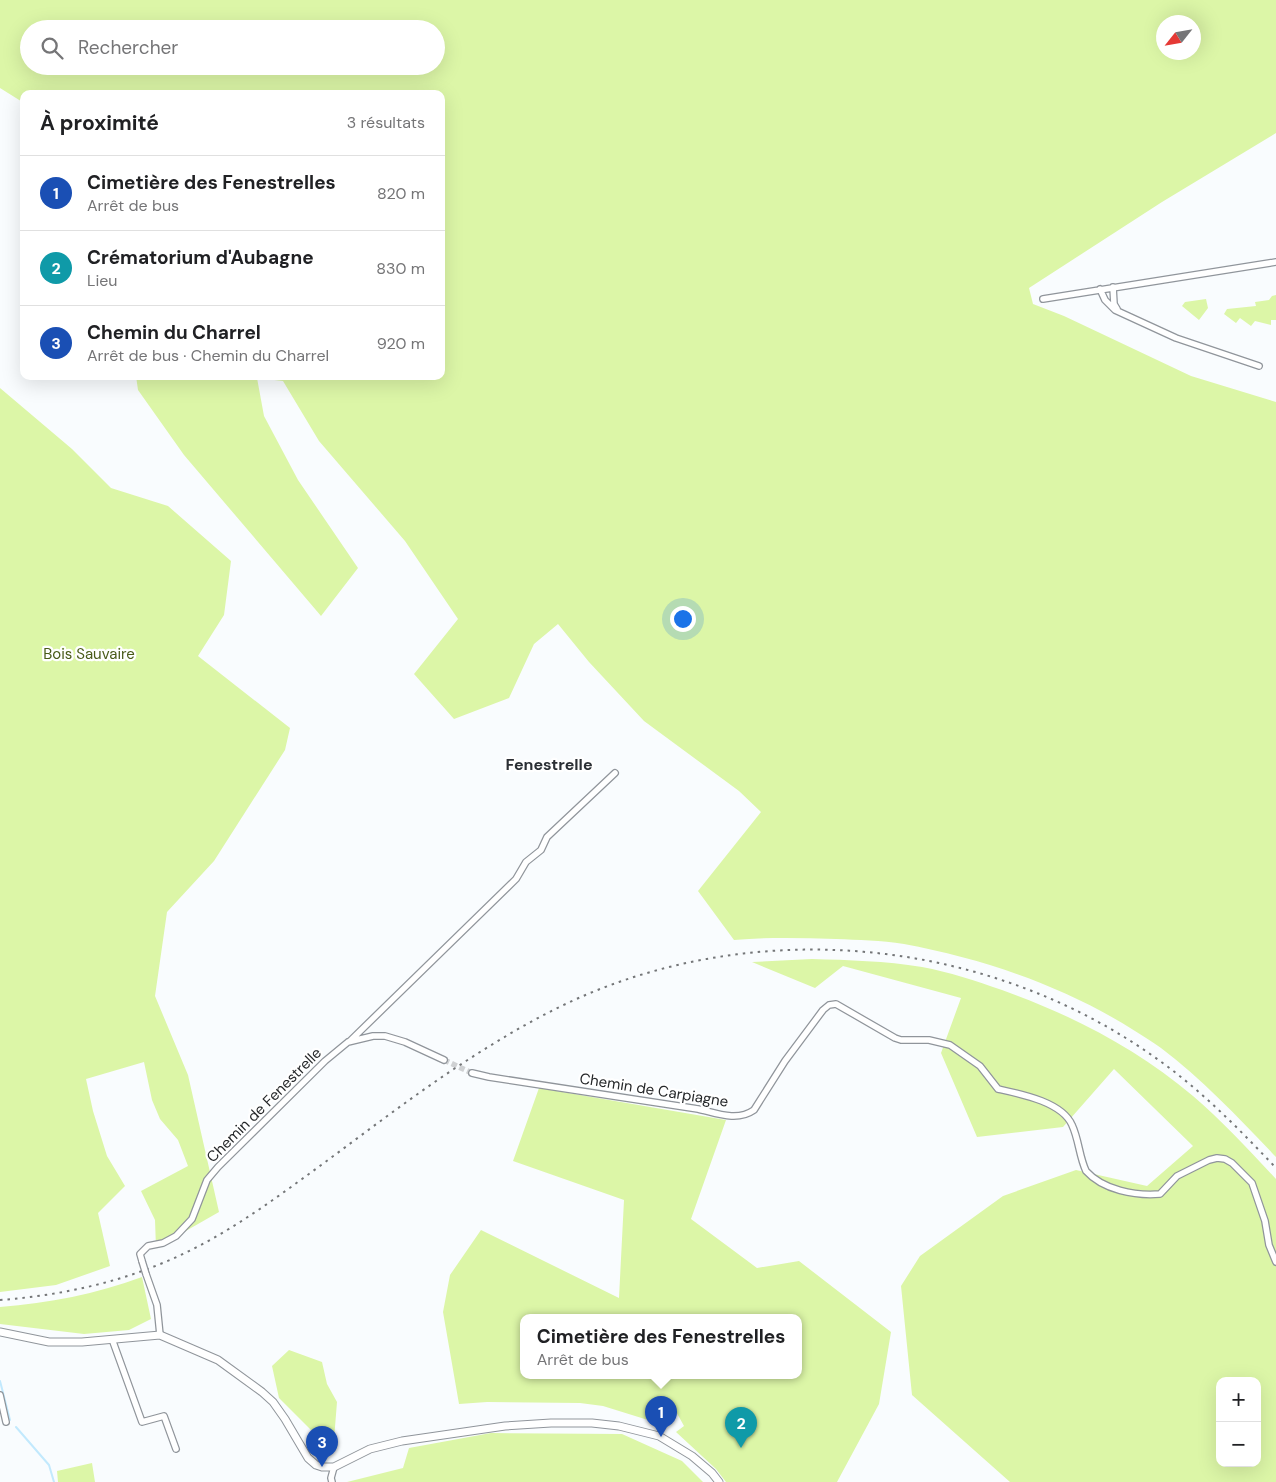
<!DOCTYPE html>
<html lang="fr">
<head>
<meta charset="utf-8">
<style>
  :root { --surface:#fff; --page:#f6f6f6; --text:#202124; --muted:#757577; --line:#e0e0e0; --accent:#0b8043 }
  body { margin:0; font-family:"DM Sans",sans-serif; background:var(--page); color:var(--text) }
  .controls { position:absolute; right:15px; bottom:15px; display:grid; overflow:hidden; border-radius:10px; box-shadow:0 5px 20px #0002 }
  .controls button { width:45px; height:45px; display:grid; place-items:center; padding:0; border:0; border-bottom:1px solid var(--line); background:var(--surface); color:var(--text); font:25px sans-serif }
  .compass { position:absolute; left:1156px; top:15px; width:45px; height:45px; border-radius:50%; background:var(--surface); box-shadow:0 5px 20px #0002; rotate:239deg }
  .you { position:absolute; left:682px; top:618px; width:18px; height:18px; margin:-12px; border:4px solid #fff; border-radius:50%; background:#1a73e8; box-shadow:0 0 0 8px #1a73e833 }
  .badge { display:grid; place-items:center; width:32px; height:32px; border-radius:50%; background:var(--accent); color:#fff; font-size:16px; font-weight:700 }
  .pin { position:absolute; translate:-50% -41px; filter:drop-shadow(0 1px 2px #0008) }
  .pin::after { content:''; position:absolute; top:26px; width:18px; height:15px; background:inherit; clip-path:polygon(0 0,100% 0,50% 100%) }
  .popup { position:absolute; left:520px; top:1314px; width:282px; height:65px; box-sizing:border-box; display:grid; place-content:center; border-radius:10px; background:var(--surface); filter:drop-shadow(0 1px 4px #0005); font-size:16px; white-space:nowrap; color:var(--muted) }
  .popup b { font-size:19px; color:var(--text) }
  .popup::after { content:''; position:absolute; left:50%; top:100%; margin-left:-10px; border:10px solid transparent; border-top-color:var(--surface) }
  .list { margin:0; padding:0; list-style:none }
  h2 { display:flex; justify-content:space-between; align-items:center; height:65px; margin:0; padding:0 20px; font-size:21px }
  h2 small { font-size:16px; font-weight:400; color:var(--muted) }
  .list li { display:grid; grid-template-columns:32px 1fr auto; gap:15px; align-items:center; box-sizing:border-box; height:75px; padding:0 20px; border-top:1px solid var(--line) }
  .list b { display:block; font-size:19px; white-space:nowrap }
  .list p { margin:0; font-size:16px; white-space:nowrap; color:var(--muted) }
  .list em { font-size:16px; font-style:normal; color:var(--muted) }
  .icon { flex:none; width:28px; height:28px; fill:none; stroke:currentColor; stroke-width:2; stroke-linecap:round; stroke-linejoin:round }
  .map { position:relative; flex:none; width:1276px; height:1482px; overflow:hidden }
  .search { position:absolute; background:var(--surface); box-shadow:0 5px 20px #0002; left:20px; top:20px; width:425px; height:55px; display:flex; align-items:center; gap:12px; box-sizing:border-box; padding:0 18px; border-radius:28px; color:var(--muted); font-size:19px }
  .panel { position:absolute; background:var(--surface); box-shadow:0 5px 20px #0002; left:20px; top:90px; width:425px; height:290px; border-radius:10px }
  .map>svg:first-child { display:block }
  .green { fill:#dcf6a7; fill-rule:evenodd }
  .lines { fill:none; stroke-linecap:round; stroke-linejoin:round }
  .stream { stroke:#c2e9fd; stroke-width:2 }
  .minor-tunnel { stroke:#cfd1d3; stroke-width:5.5; stroke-dasharray:5.5 3; stroke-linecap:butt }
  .minor-casing { stroke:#90959b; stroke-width:8 }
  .tertiary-casing { stroke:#90959b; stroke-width:9 }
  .minor { stroke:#fff; stroke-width:5.5 }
  .tertiary { stroke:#fff; stroke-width:7 }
  .rail { stroke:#747678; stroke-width:2; stroke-dasharray:2.5 5; stroke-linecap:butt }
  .minor-bridge-casing { stroke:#90959b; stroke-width:8; stroke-linecap:butt }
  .minor-bridge { stroke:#fff; stroke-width:5.5 }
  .labels { text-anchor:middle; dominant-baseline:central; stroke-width:4.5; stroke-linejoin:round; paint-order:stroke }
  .park-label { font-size:15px; fill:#495b19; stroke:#fff }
  .street-label { font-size:15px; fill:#252729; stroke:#fff }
  .neighbourhood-label { font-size:16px; font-weight:bold; fill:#2b2f34; stroke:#fff }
</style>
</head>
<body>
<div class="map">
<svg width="1276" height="1482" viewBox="0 0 1276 1482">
  <rect width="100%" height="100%" fill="#f9fcfe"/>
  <!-- green -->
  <path class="green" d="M 0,0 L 1276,0 L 1276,133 L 1162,202 L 1029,288 L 1033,304 L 1064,316 L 1191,376 L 1276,402 L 1276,1157 C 1239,1118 1203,1080 1161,1048 C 1153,1042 1144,1037 1135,1031 C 1066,987 985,959 904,944 C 881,940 858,940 836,939 C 802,938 768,937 734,940 L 698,891 L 761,812 L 739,791 L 644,721 L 589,662 L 558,624 L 534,644 L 509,698 L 454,719 L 414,674 L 458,619 L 405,541 L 319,441 L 283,381 L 257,378 L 264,416 L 298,480 L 358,568 L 321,616 L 184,455 L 138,390 L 136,376 L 441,376 L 441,94 L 24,94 L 24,103 L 0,88 ZM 1194,22 L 1194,52 L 1164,52 L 1164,22 ZM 29,29 L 436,29 L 436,66 L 29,66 Z
    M 1276,295 L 1276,320 L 1271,320 L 1271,325 L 1255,321 L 1251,326 L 1240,318 L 1236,323 L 1224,314 L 1227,309 L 1256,306 L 1255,302 L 1269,300 L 1272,296 Z
    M 1206,299 L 1208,308 L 1199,320 L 1182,306 L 1185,302 Z
    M 0,388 L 72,449 L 111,488 L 168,506 L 231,561 L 224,615 L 198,656 L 290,728 L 285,750 L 214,861 L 167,912 L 155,996 L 188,1075 L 219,1212 L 156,1248 L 155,1220 L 141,1191 L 188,1166 L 178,1140 L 160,1119 L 152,1100 L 144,1062 L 86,1079 L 93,1111 L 107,1156 L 125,1186 L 98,1213 L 110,1266 L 56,1285 L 0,1292 Z
    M 812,959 C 849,960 885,961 922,967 C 949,972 976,981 1002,990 C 1072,1015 1136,1048 1193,1096 C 1223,1122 1249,1150 1276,1179 L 1276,1482 L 1010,1482 L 912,1395 L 901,1286 L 920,1256 L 1003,1196 L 1076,1170 L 1147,1186 L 1193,1146 L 1114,1069 L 1063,1127 L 977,1137 L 941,1053 L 961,998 L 843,966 L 815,988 L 752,962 ZM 1220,1381 L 1257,1381 L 1257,1463 L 1220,1463 Z
    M 539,1088 L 726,1120 L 691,1219 L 757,1268 L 799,1261 L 891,1332 L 879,1404 L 837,1482 L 726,1482 L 716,1469 L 676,1432 L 684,1426 L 673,1406 L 648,1420 L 603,1406 L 580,1403 L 487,1402 L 459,1404 L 443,1312 L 450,1275 L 481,1230 L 619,1298 L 624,1200 L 513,1161 ZM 524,1318 L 798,1318 L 798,1376 L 524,1376 Z
    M 142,1277 L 151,1319 L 129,1330 L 84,1334 L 0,1324 L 0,1307 C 49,1303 96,1294 142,1277 Z
    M 289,1350 L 322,1362 L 327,1384 L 337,1402 L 333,1452 L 279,1398 L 272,1366 Z
    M 491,1433 L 622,1434 L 682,1461 L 703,1482 L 347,1482 L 403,1468 L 409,1448 Z
    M 92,1463 L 95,1482 L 58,1482 L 57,1471 Z"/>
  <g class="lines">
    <!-- stream -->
    <path class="stream" d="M 0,1381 L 10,1420
      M 16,1427 L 49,1465 L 54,1482"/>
    <!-- minor-tunnel -->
    <path class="minor-tunnel" d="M 444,1060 L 472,1073"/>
    <defs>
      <path id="minor" d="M 1113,287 L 1114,304 L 1117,309
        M 1100,289 L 1105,300 L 1115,310 L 1176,338 L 1259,366
        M 1043,299 L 1276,262
        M 350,1041 L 516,879 L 526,862 L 541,850 L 547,837 L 615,773
        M 472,1073 L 489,1077 L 698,1109 C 716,1113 737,1122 754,1110 L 785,1061 L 823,1010 L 829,1005 L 836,1004 L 895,1038 L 901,1040 L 929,1040 L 950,1045 L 980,1066 L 998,1089 C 1021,1094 1062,1102 1072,1125 C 1079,1140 1079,1156 1086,1171 C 1103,1190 1135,1196 1160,1194 L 1177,1176 L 1209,1160 L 1217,1158 L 1225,1159 L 1232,1163 L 1252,1183 L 1265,1221 L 1269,1245 L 1276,1262
        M 142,1261 L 140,1254 L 148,1246 L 163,1243 L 176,1236 L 192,1219 L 207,1180 L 218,1167 L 325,1061 L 348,1042 L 373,1036 L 385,1036 L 405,1042 L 444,1060
        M 146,1274 L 157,1305 L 160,1335
        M 112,1339 L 142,1422 L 164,1416 L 176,1449
        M 0,1395 L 6,1422
        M 332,1482 L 331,1478 L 334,1467"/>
      <path id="tertiary" d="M 0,1332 L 49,1342 L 82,1342 L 160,1335 L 218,1360 L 262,1392 L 273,1402 L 285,1419 L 308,1458 L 316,1465 L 322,1467 L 334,1467 L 370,1449 L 402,1441 L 505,1426 L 551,1423 L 592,1423 L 619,1426 L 659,1436 L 692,1456 L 712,1473 L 719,1482"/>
    </defs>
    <!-- minor casing -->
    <use href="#minor" class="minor-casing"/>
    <!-- tertiary casing -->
    <use href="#tertiary" class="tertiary-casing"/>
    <!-- minor -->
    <use href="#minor" class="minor"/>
    <!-- tertiary -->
    <use href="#tertiary" class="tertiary"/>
    <!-- rail -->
    <path class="rail" d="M 0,1300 C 65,1295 128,1281 187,1252 C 228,1232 265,1206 302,1179 C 356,1140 409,1098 466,1061 C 514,1030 564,1001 619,982 C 799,919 1006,949 1160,1061 C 1203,1092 1240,1130 1276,1168"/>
    <defs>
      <path id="minor-bridge" d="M 142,1261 L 146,1274"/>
    </defs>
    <!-- minor-bridge casing -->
    <use href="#minor-bridge" class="minor-bridge-casing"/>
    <!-- minor-bridge -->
    <use href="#minor-bridge" class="minor-bridge"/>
  </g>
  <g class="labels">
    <!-- park labels -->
    <g class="park-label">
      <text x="89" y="654">Bois Sauvaire</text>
    </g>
    <!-- street labels -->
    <g class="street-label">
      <text transform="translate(654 1090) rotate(9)">Chemin de Carpiagne</text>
      <text transform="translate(264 1105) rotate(-45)">Chemin de Fenestrelle</text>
    </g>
    <!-- neighbourhood labels -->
    <g class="neighbourhood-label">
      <text x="549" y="764">Fenestrelle</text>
    </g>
  </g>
</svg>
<div class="controls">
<button>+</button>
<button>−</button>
</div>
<svg class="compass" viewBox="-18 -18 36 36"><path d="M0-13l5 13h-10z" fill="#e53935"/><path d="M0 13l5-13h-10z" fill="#757577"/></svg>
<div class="you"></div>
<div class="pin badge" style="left:661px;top:1437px;background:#1a4fb4">1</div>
<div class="popup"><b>Cimetière des Fenestrelles</b>Arrêt de bus</div>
<div class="pin badge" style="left:741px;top:1448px;background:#0f9aa8">2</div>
<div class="pin badge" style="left:322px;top:1467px;background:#1a4fb4">3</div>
<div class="search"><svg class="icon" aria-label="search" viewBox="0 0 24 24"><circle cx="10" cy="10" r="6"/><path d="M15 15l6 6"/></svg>Rechercher</div>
<section class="panel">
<h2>À proximité<small>3 résultats</small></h2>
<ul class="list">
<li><span class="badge" style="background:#1a4fb4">1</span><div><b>Cimetière des Fenestrelles</b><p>Arrêt de bus</p></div><em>820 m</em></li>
<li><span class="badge" style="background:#0f9aa8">2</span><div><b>Crématorium d'Aubagne</b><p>Lieu</p></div><em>830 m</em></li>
<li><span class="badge" style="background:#1a4fb4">3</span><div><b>Chemin du Charrel</b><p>Arrêt de bus · Chemin du Charrel</p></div><em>920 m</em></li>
</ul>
</section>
</div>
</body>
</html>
